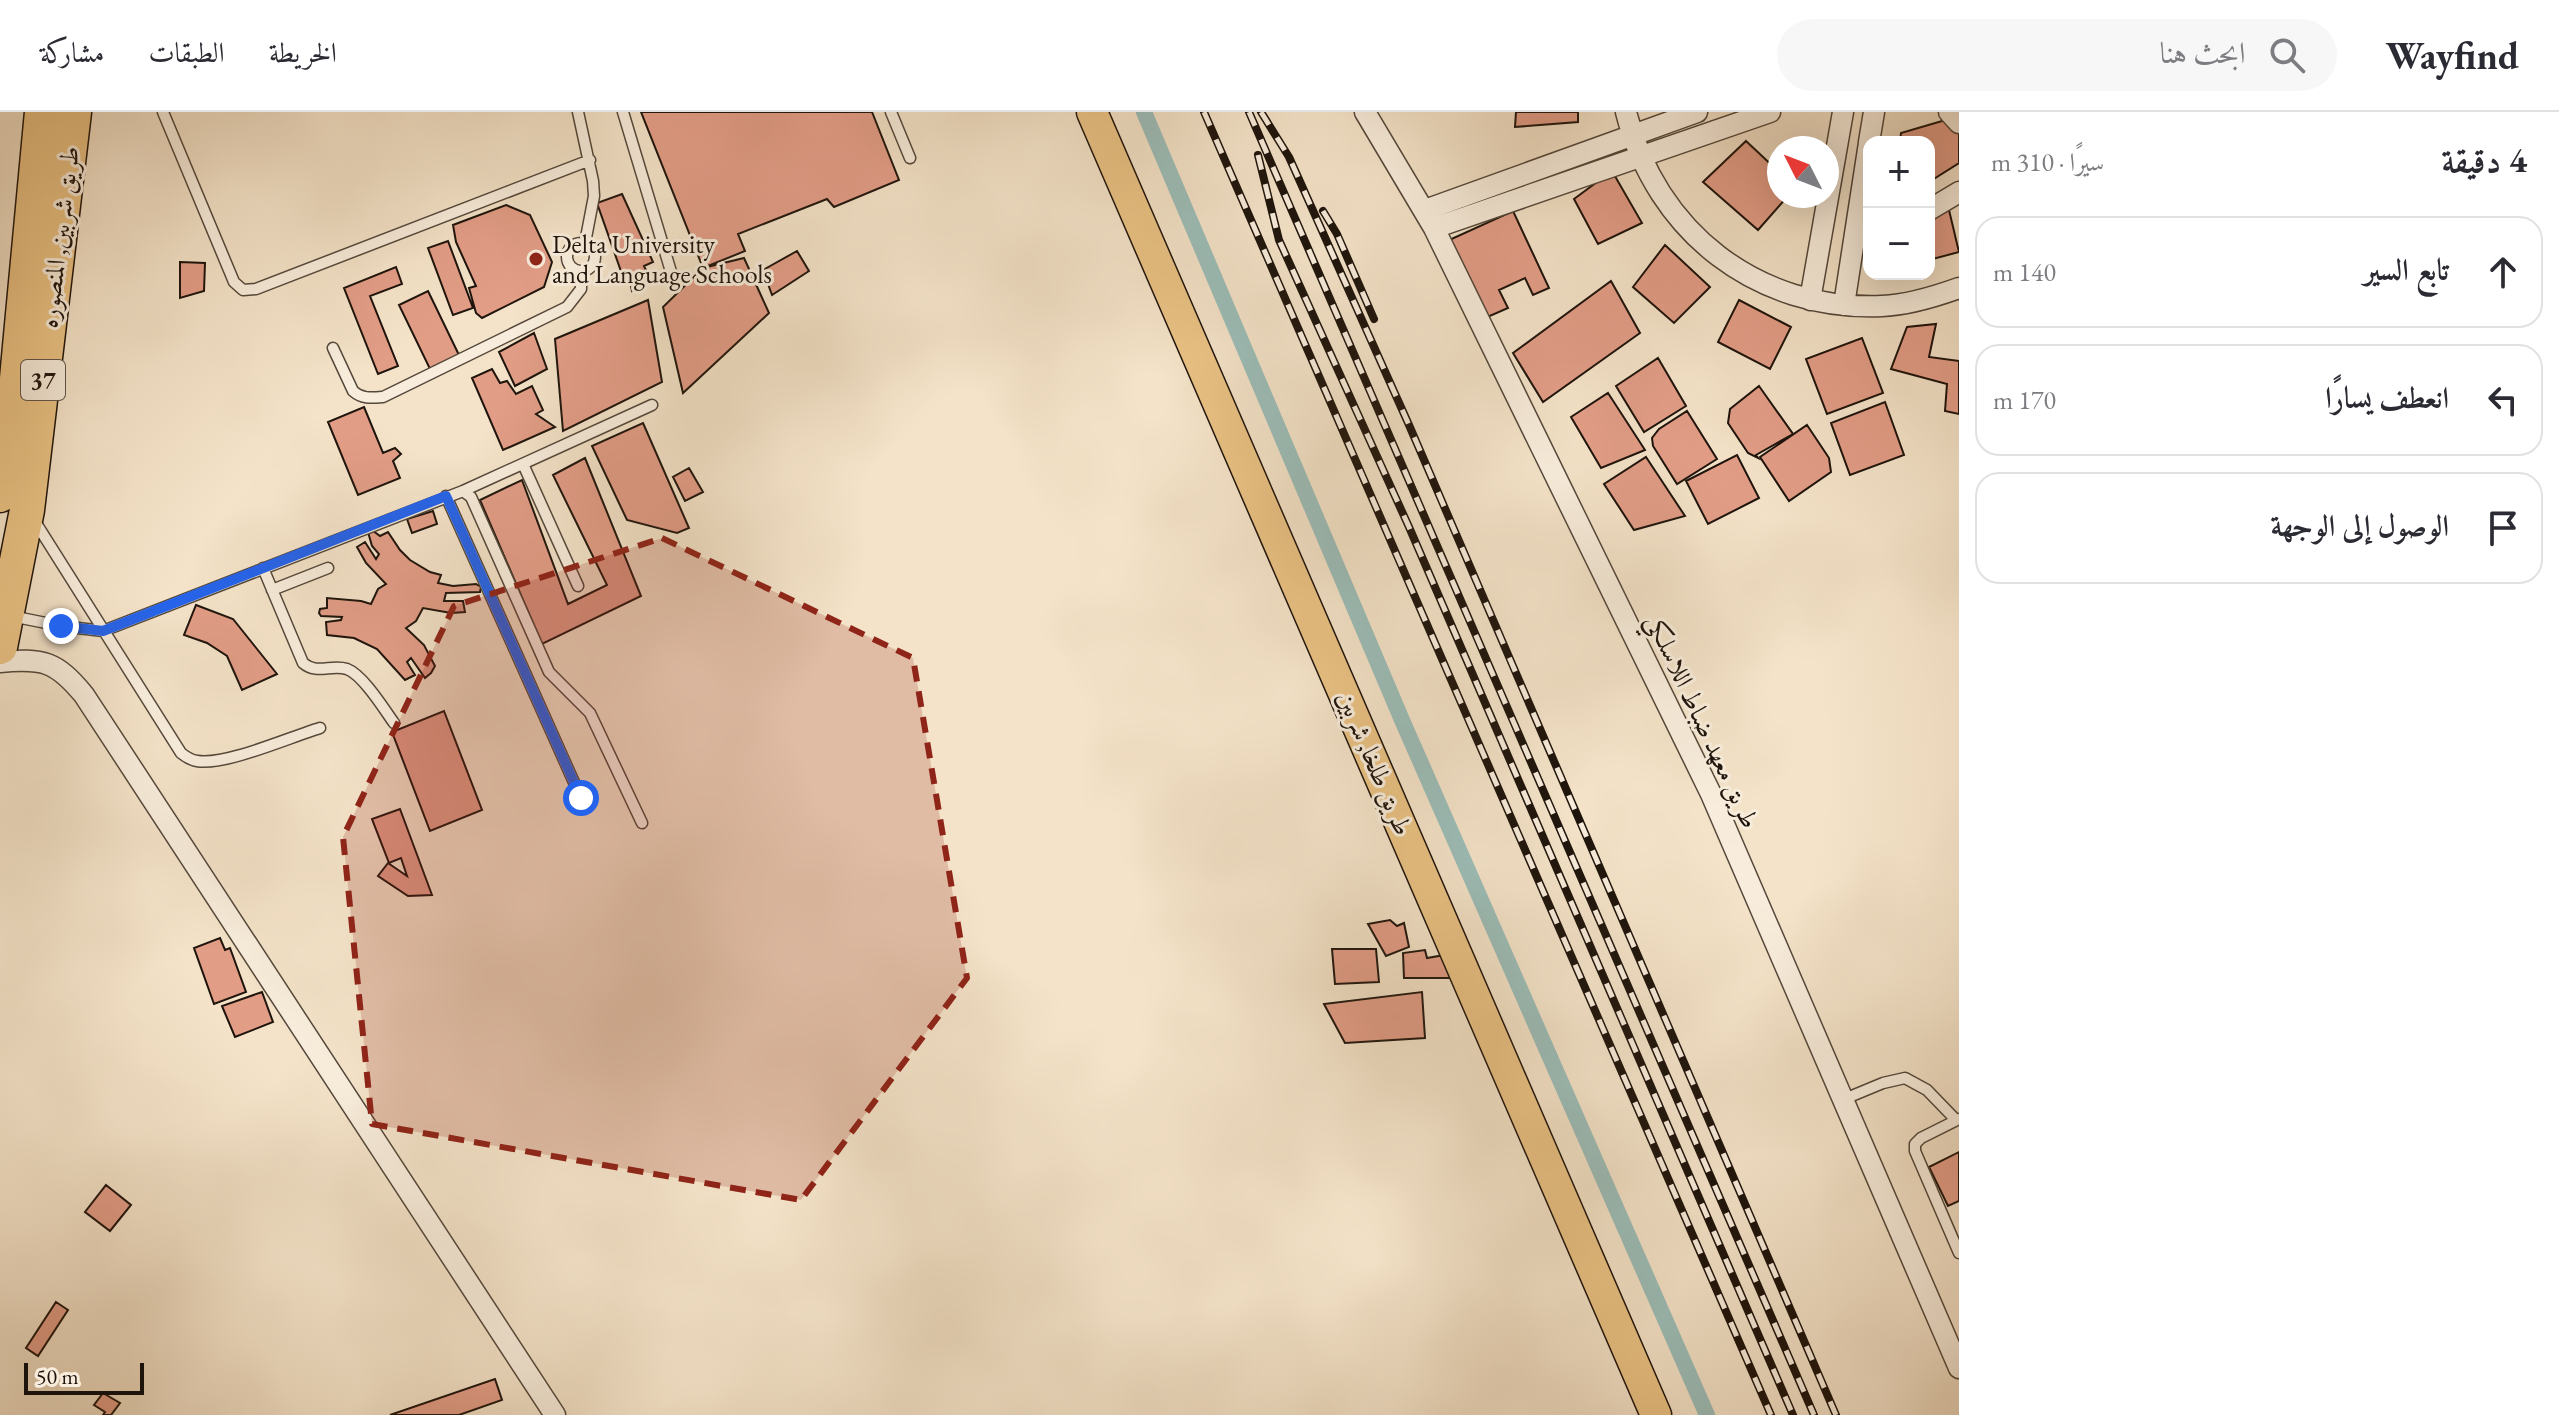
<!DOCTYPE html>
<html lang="ar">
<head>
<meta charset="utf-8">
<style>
  :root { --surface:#fff; --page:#f7f7f7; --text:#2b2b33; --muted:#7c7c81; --line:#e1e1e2 }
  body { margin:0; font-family:"EB Garamond",Amiri,serif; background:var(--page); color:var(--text); direction:rtl }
  .controls { position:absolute; right:24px; top:24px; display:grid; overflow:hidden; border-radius:16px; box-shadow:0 8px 32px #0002 }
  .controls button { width:72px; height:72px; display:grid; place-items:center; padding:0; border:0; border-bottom:2px solid var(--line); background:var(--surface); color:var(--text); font:40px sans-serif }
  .compass { position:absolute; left:1767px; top:24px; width:72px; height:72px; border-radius:50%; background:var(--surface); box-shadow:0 8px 32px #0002; rotate:312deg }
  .scale { position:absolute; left:24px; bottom:20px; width:120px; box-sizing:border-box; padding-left:8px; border:4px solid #1e140c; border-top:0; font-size:22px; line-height:28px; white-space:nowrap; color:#1e140c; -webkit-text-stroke:6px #f8eddc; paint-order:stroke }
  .stop { position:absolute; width:24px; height:24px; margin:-18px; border:6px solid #2563eb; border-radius:50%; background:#fff }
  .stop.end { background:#2563eb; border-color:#fff; box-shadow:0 2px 8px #0008 }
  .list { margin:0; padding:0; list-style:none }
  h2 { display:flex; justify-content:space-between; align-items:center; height:104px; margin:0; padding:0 32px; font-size:34px }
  h2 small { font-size:26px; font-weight:400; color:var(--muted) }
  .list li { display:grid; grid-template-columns:52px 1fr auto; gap:24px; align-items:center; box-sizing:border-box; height:112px; margin:0 16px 16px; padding:0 16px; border:2px solid var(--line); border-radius:24px }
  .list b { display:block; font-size:30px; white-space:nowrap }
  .list em { font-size:26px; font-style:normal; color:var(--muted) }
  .icon { flex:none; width:44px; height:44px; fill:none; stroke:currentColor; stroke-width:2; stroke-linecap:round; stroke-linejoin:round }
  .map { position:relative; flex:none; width:1959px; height:1303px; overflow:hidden; direction:ltr }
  header { display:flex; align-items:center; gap:48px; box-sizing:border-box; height:112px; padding:0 40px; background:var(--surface); border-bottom:2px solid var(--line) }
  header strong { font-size:38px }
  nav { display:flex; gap:44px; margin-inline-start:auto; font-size:28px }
  .search { width:560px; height:72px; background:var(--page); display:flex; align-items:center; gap:20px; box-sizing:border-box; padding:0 28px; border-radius:44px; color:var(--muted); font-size:30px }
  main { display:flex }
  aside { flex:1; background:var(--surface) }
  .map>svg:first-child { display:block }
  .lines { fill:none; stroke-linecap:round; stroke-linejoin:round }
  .canal { stroke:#9cbeb9; stroke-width:16 }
  .building { fill:#e29d87; stroke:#1e140c; stroke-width:2 }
  .lane-casing { stroke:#54483b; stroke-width:13 }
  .street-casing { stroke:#54483b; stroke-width:23 }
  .primary-casing { stroke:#1e140c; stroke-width:33 }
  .highway-casing { stroke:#1e140c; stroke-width:37 }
  .lane { stroke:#f8eddc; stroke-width:10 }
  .street { stroke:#f8eddc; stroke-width:20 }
  .primary { stroke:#eac284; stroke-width:30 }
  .highway { stroke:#eac284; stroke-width:34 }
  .rail-casing { stroke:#1e140c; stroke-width:8 }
  .rail { stroke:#f8eddc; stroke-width:5; stroke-dasharray:15; stroke-linecap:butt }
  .route { stroke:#2563eb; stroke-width:10 }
  .marked { fill:#8f2418; fill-opacity:0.2; stroke:#8f2418; stroke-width:6; stroke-dasharray:16 10; stroke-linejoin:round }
  .poi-dot { fill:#8f2418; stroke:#f8eddc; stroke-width:3 }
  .labels { text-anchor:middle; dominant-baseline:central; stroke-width:6; stroke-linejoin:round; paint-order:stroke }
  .shield { fill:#f8eddc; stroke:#5f554a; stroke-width:2 }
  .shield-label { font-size:24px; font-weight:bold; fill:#1e140c }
  .street-label { font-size:26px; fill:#1e140c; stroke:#f8eddc }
  .poi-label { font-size:26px; fill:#1e140c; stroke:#f8eddc; text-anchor:start }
</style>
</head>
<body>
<header>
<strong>Wayfind</strong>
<div class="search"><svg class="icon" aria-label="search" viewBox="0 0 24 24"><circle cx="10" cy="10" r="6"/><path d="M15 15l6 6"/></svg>ابحث هنا</div>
<nav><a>الخريطة</a><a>الطبقات</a><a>مشاركة</a></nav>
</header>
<main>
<aside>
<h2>4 دقيقة<small>سيرًا · 310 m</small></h2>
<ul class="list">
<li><svg class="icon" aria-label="ahead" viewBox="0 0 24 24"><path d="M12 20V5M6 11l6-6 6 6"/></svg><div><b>تابع السير</b></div><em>140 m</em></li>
<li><svg class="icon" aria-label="left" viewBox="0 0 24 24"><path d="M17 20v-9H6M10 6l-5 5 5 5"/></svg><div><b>انعطف يسارًا</b></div><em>170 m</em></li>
<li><svg class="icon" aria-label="arrive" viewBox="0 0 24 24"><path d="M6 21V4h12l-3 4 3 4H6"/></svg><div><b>الوصول إلى الوجهة</b></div></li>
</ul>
</aside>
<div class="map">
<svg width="1959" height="1303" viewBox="0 0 1959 1303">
  <rect width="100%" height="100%" fill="#f4e3c9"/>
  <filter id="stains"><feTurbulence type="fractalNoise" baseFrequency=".0025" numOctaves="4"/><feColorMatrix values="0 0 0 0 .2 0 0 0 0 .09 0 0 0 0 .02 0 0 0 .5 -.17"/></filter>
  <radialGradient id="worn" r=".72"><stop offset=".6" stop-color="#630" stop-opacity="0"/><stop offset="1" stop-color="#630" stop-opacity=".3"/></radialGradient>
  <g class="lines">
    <!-- canal -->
    <path class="canal" d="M 1144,0 L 1402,608 L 1707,1303"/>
  </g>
  <!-- building -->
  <path class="building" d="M 641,0 L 872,0 L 899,68 L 834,95 L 827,87 L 738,122 L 745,139 L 703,156 Z
    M 1516,0 L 1578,0 L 1578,10 L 1515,15 Z
    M 1949,7 L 1959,22 L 1959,51 L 1929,70 L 1929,30 L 1900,30 L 1901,21 Z
    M 1746,29 L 1779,60 L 1779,84 L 1788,84 L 1758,118 L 1703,70 Z
    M 1612,59 L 1642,111 L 1598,132 L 1574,87 Z
    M 622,82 L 653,150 L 644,154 L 652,170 L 632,179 L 629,163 L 623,165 L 597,91 Z
    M 506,93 L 530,103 L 552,150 L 544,175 L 482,206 L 476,201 L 469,176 L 476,174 L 456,130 L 453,113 Z
    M 1949,98 L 1959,140 L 1929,148 L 1929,104 Z
    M 1513,99 L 1549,176 L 1533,183 L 1525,166 L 1499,178 L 1508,196 L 1483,207 L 1447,129 Z
    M 448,129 L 473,196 L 453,203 L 428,136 Z
    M 1665,133 L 1710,175 L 1674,211 L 1633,175 Z
    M 797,139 L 809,159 L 772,183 L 763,158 Z
    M 744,146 L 769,201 L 683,281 L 663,195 L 703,156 Z
    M 180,150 L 205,151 L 204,179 L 180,186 Z
    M 396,155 L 402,172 L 370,184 L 398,254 L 378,262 L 344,176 Z
    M 1611,169 L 1640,221 L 1543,290 L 1513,241 Z
    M 428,179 L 459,243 L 430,257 L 399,193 Z
    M 648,188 L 662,270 L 563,319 L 555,227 Z
    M 1739,188 L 1791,215 L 1770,257 L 1718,230 Z
    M 1936,212 L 1929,245 L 1959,249 L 1959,302 L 1945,299 L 1947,272 L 1891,257 L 1907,215 Z
    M 534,221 L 547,257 L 515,274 L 499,240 Z
    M 1862,226 L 1883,281 L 1827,302 L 1806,247 Z
    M 1658,246 L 1686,294 L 1644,320 L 1616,274 Z
    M 492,257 L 500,271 L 507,269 L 516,282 L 532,274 L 543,298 L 536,302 L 555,315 L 503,338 L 472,266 Z
    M 1759,274 L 1793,322 L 1756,343 L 1758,346 L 1748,341 L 1728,311 L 1730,297 Z
    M 1608,281 L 1645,338 L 1601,356 L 1571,305 Z
    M 1885,290 L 1904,343 L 1850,363 L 1831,311 Z
    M 364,295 L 383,341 L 395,336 L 401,342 L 393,349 L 400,366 L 358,383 L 328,310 Z
    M 1687,299 L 1717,347 L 1677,372 L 1653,334 L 1652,326 L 1659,317 Z
    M 643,311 L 689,416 L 677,421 L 627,408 L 592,334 Z
    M 1807,313 L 1829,346 L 1831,360 L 1789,389 L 1760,345 Z
    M 1737,343 L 1759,386 L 1708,412 L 1686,369 Z
    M 1646,345 L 1685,404 L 1634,418 L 1604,372 Z
    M 585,346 L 641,484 L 542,532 L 480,388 L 522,368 L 568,492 L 607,473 L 553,363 Z
    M 689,356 L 703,380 L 685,389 L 673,365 Z
    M 433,399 L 437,412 L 412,421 L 407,407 Z
    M 372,418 L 380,424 L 388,420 L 400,438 L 410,448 L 430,460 L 441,463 L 438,471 L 453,474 L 476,472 L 481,475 L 480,480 L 446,481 L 444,489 L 463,489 L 465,500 L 451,501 L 423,496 L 416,509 L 406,516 L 424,533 L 435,554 L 431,561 L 425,566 L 411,546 L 407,550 L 415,563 L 405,568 L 377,537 L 354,526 L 327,523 L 326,510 L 341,508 L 342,505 L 321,504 L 319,501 L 320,497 L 327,496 L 327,486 L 361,489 L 371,492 L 378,477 L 386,472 L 366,451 L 357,435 L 365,430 L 376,447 L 379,442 L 372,434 L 368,420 Z
    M 196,493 L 233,507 L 277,562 L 242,578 L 227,544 L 207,531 L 184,523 Z
    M 444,599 L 482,698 L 430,719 L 392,620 Z
    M 400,697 L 432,783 L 408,784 L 378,764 L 388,751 L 407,764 L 401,746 L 389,751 L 372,707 Z
    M 1390,808 L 1397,814 L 1404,811 L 1409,835 L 1386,844 L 1368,812 Z
    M 220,826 L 225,838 L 230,836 L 246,880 L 214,892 L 194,836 Z
    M 1332,837 L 1376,837 L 1379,870 L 1335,872 Z
    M 1425,838 L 1427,846 L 1450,842 L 1452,866 L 1404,866 L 1403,841 Z
    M 262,880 L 273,910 L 235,925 L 222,894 Z
    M 1422,880 L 1425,926 L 1345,931 L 1324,892 Z
    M 1959,1040 L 1959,1089 L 1948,1094 L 1929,1055 Z
    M 106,1073 L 131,1093 L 110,1119 L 85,1100 Z
    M 56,1190 L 68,1198 L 38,1244 L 26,1236 Z
    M 495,1267 L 502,1288 L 459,1303 L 390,1303 Z
    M 103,1281 L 120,1291 L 111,1303 L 103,1303 L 105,1300 L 94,1293 Z"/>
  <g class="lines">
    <defs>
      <path id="lane" d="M 163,0 L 234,170 L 243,178 L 256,177 L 590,48
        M 578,0 L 593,69 L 594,84 L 585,131
        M 623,0 L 672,163
        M 891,0 L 910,46
        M567 145a14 14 0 1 1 28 0a14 14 0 1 1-28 0Z
        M 333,236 L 353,279 C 362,287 371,286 383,285 L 567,195 L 581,177 L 581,159
        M 523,352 L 578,474
        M 463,379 L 652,293
        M 446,384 L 581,686
        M 34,408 L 181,641 C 186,645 190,648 197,649 C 225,654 290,625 320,616
        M 263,456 L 303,551 C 317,563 331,552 347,557 C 363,563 384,597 394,611
        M 272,478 L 328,456
        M 11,504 L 61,514 L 103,519 L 463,379 L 471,385 L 549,560 L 590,601 L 642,711
        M 1842,988 L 1883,971 L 1905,966 L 1927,978 L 1956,1008
        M 1959,1007 L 1921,1026 L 1915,1032 L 1915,1039 L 1959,1141"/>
      <path id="street" d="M 1365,0 L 1434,116 L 1711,682 L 1959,1256
        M 1626,0 C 1656,120 1757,199 1882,194 C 1908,193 1934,185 1959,176
        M 1949,0 L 1959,11
        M 1869,30 L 1874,0
        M 1425,98 L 1697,0
        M 1929,98 L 1959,80
        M 1434,116 L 1770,0
        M 1810,188 L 1843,0
        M 1844,193 L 1869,31
        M 0,550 C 43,546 56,549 84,583 L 555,1303"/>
      <path id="primary" d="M 1092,0 L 1656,1303"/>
      <path id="highway" d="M 0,383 L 12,320 L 42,0
        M 0,535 L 27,398 L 74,0"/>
    </defs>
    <!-- lane casing -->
    <use href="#lane" class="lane-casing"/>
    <!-- street casing -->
    <use href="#street" class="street-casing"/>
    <!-- primary casing -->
    <use href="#primary" class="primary-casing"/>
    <!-- highway casing -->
    <use href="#highway" class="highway-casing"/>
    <!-- lane -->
    <use href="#lane" class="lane"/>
    <!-- street -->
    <use href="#street" class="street"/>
    <!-- primary -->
    <use href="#primary" class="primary"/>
    <!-- highway -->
    <use href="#highway" class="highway"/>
    <defs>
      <path id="rail" d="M 1204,0 L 1771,1303
        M 1249,0 L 1814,1303
        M 1261,0 L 1289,45 L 1409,313 L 1836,1303
        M 1258,43 L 1279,128 L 1409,415 L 1793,1303
        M 1323,99 L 1337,122 L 1374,207"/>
    </defs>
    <!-- rail casing -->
    <use href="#rail" class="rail-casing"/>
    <!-- rail -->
    <use href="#rail" class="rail"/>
  </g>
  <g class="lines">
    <!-- route -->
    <path class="route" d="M 61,514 L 103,519 L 446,384 L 581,686"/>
  </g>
  <!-- marked area -->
  <path class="marked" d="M 662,426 L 913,546 L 967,866 L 801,1088 L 372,1012 L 343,725 L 454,494 Z"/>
  <!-- markers -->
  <circle class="poi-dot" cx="536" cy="147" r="8"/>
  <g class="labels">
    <!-- shield labels -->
    <rect class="shield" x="21" y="248" width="44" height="40" rx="6"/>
    <g class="shield-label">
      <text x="43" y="268">37</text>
    </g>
    <!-- street labels -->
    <g class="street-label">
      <text transform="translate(59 125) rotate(-83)">طريق شربين, المنصوره</text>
      <text transform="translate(1703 609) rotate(65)">طريق معهد ضباط اللاسلكي</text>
      <text transform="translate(1375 651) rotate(67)">طريق طلخا, شربين</text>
    </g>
    <!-- poi labels -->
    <g class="poi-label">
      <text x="552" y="132">Delta University<tspan x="552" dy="30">and Language Schools</tspan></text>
    </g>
  </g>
  <rect width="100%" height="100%" filter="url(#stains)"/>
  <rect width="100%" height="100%" fill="url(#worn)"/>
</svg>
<div class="controls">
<button>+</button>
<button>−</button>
</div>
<svg class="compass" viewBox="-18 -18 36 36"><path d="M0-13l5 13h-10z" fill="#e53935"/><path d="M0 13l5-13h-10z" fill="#7c7c81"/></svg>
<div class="scale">50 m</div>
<div class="stop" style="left:581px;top:686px"></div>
<div class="stop end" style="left:61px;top:514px"></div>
</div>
</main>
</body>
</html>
